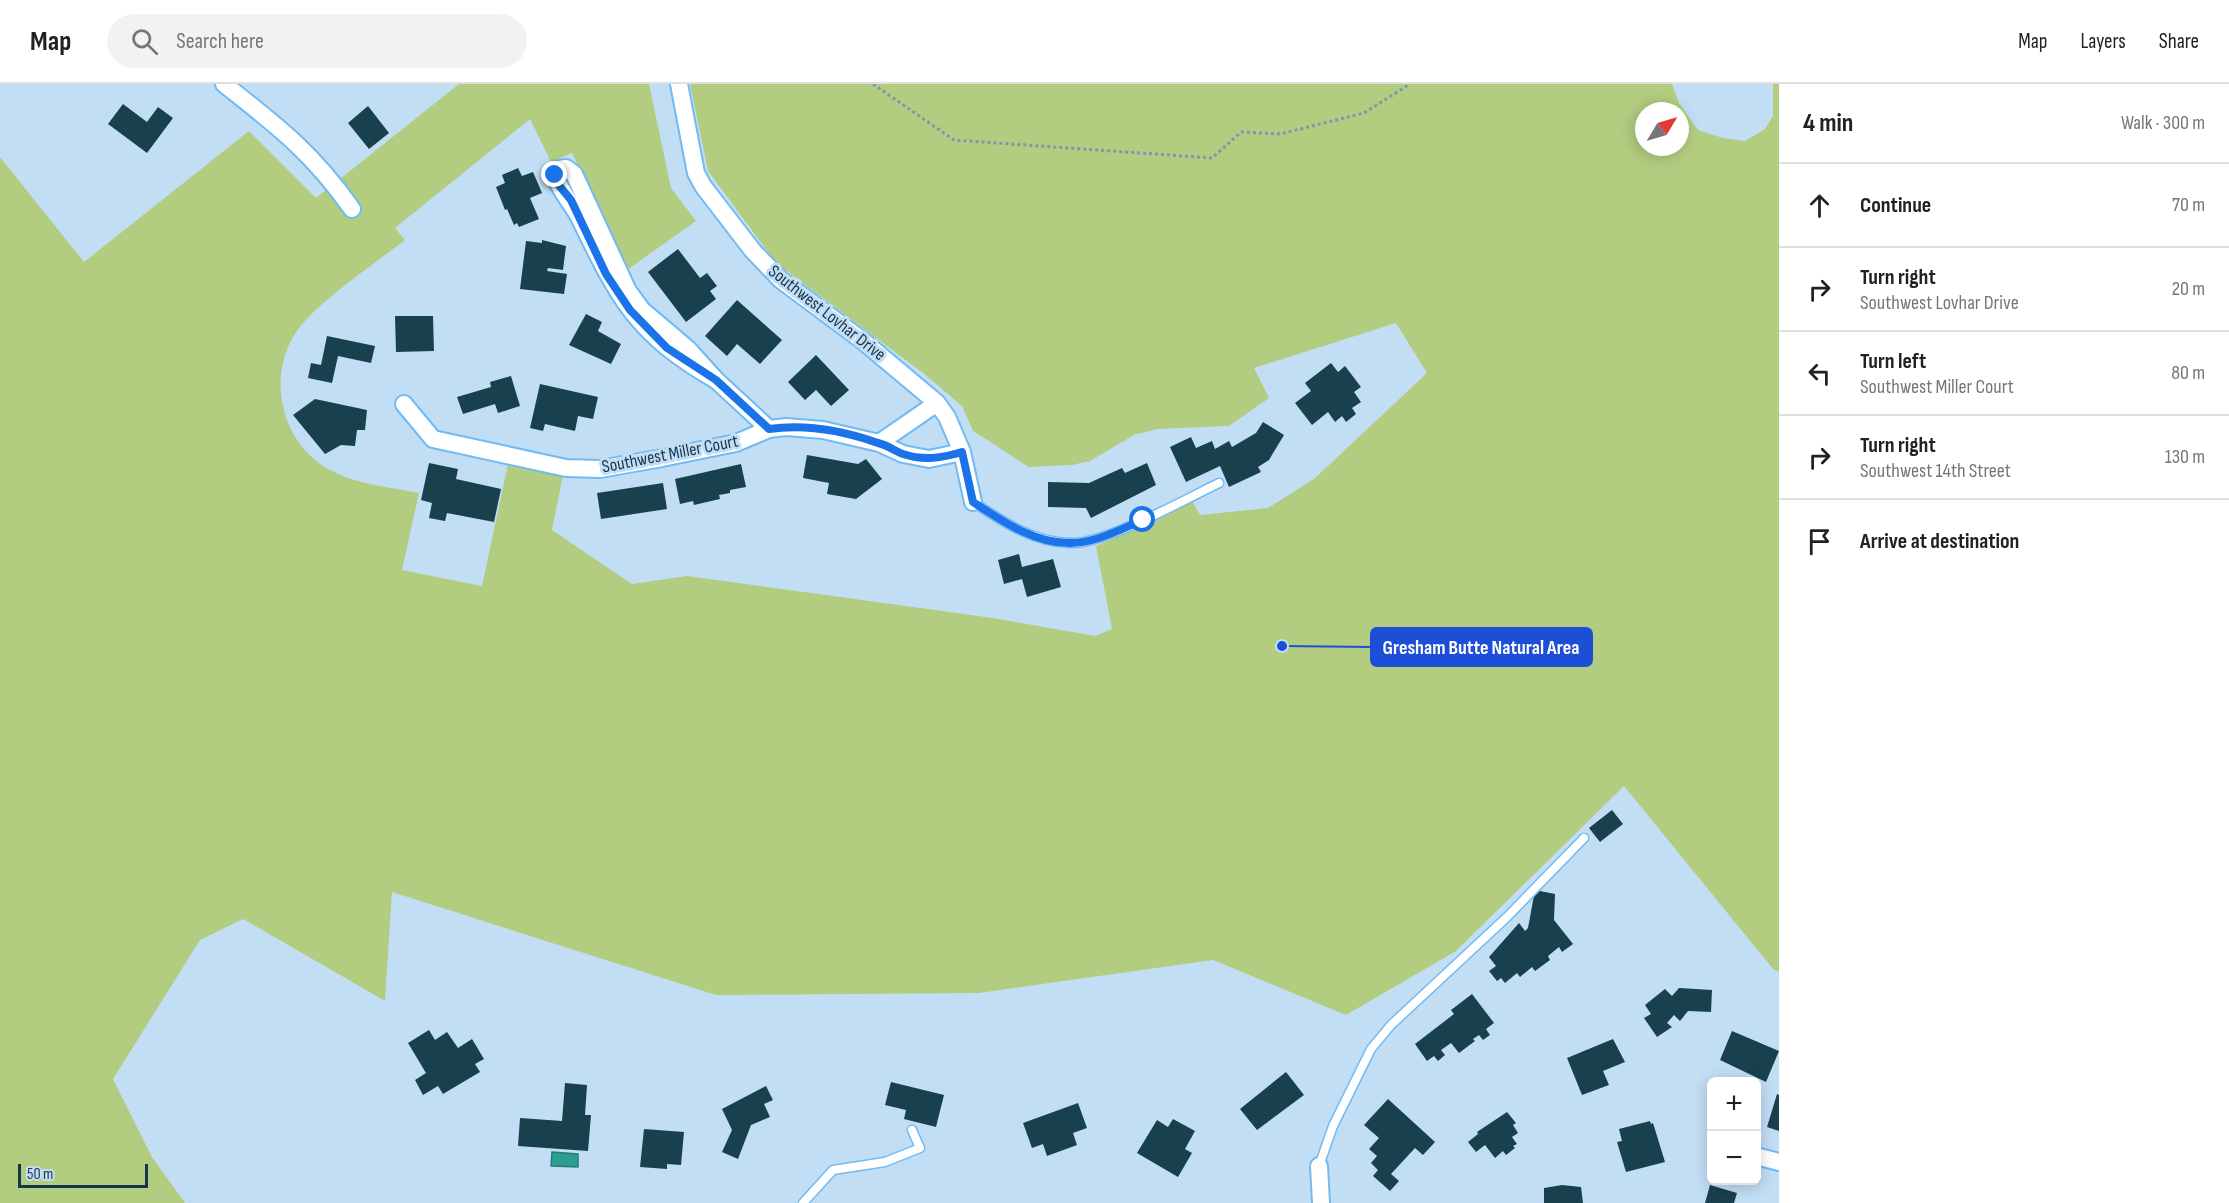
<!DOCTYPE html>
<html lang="en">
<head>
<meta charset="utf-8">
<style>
  :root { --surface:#fff; --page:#f2f2f2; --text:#222; --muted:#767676; --line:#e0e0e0 }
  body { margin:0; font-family:"Sofia Sans Condensed",sans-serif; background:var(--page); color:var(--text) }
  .controls { position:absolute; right:18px; bottom:18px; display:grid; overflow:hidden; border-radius:9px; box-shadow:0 3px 15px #0003 }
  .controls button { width:54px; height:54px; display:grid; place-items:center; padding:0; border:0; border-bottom:2px solid var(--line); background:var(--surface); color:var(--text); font:30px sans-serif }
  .compass { position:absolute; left:1635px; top:18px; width:54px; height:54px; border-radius:50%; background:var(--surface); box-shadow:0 3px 15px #0003; rotate:52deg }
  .scale { position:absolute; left:18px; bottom:15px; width:130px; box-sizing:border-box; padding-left:6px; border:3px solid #17354c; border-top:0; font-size:16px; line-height:21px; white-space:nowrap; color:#17354c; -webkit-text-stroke:4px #c2def5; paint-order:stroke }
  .stop { position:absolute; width:18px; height:18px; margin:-14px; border:4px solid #1a73e8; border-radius:50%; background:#fff }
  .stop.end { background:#1a73e8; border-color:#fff; box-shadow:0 2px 6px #0008 }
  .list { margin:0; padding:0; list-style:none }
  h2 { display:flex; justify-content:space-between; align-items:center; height:78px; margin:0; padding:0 24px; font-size:26px }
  h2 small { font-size:20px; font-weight:400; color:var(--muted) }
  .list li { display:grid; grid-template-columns:39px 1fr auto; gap:18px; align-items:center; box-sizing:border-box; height:84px; padding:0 24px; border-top:2px solid var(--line) }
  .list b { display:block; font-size:22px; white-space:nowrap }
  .list p { margin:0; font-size:20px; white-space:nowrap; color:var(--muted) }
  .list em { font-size:20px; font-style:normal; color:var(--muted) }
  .icon { flex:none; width:33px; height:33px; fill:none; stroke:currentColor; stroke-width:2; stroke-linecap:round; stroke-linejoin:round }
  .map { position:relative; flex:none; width:1779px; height:1119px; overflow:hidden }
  header { display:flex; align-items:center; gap:36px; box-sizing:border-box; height:84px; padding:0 30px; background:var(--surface); border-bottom:2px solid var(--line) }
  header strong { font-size:28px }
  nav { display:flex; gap:33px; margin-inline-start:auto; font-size:21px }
  .search { width:420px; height:54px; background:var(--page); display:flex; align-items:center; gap:15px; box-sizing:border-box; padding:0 21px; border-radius:33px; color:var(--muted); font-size:22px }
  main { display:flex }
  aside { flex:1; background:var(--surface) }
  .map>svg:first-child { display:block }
  .green { fill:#b3cd80; fill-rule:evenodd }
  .water { fill:#2c9e90; stroke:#267e7c; stroke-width:1.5 }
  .building { fill:#18404d }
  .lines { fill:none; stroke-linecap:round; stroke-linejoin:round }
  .lane-casing { stroke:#71baf3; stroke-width:11 }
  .street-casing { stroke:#71baf3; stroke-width:20 }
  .path { stroke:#7c98af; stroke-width:3; stroke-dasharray:3 3; stroke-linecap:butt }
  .lane { stroke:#fff; stroke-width:8 }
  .street { stroke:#fff; stroke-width:16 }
  .route { stroke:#1a73e8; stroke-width:8 }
  .labels { text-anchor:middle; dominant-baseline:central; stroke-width:6; stroke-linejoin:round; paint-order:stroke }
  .street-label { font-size:18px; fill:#17354c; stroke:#c2def5 }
  .leader { fill:none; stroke:#1d4ed8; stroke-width:2 }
  .callout-dot { fill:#1d4ed8; stroke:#c2def5; stroke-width:2 }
  .callout { fill:#1d4ed8; stroke:#1d4ed8; stroke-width:2 }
  .callout-label { font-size:20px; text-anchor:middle; font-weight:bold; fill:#fff }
</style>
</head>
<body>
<header>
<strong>Map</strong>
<div class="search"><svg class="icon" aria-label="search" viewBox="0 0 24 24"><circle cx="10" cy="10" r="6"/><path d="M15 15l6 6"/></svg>Search here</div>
<nav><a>Map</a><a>Layers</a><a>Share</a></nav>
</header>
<main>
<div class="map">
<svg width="1779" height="1119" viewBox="0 0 1779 1119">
  <rect width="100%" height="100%" fill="#c2def5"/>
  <!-- green -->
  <path class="green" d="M 459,0 L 649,0 L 671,104 L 696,137 L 627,186 L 572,69 L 551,78 L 530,35 L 395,144 L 405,156 C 374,180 322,215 299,244 C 264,291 281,363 334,388 C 360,401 391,403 419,409 L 402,486 L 482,502 L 508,380 L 563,391 L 552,446 L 632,500 L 687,492 L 993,534 L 1095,552 L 1112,545 L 1096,462 L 1193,418 L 1200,431 L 1268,424 L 1314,395 L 1427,289 L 1396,239 L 1254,284 L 1269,314 L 1229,342 L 1157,345 L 1134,351 L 1090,377 L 1072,381 L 1029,383 L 973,347 L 962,322 L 923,289 L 776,179 L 708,87 L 690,0 L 1672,0 L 1679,19 L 1698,46 L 1723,54 L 1745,57 L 1765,45 L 1773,32 L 1773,0 L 1779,0 L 1779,888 L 1773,885 L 1624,702 L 1456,867 L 1346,931 L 1213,876 L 979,909 L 716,911 L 392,808 L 385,917 L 243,835 L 200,856 L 113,995 L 152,1073 L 185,1119 L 0,1119 L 0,73 L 84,178 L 249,47 L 316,114 ZM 1644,27 L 1680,27 L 1680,63 L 1644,63 Z"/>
  <!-- water -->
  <path class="water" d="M 552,1068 L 578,1070 L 578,1083 L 551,1082 Z"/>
  <!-- building -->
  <path class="building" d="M 123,20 L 147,38 L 158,23 L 173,34 L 147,69 L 108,40 Z
    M 368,22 L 389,49 L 369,65 L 348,39 Z
    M 518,84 L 522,92 L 533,88 L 542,109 L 530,114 L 539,135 L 519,143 L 517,139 L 514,141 L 507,125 L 505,126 L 496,103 L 505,99 L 502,91 Z
    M 542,156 L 566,162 L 563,186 L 548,184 L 547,187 L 567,190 L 564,210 L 520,205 L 526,157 L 542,159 Z
    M 678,165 L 700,194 L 707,189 L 717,202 L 710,207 L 716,215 L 686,238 L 648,188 Z
    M 737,216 L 782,256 L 760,280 L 737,260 L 727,272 L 705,252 Z
    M 586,230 L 602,238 L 598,247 L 621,260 L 611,280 L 569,261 Z
    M 395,232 L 433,232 L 434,267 L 396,268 Z
    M 327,252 L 375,262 L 371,279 L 338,272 L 332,299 L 308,294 L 311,279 L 321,281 Z
    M 816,271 L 849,306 L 831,322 L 816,306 L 805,316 L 788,298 Z
    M 1331,279 L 1338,288 L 1345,282 L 1361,303 L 1354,308 L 1361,318 L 1352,324 L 1356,330 L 1346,338 L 1342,332 L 1335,338 L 1328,328 L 1312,341 L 1295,319 L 1311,307 L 1305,299 Z
    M 511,292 L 520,322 L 498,329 L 495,320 L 463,330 L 457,313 L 491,303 L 490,298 Z
    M 540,300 L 598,313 L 593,335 L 578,332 L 575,347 L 545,340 L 543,347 L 530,344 Z
    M 315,315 L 367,326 L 365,346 L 357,346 L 355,362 L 341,361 L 325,370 L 293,331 Z
    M 1263,338 L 1284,351 L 1269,376 L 1258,383 L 1261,388 L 1229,403 L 1220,382 L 1186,398 L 1170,363 L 1191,353 L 1196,364 L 1212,357 L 1215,365 L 1229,357 L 1232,363 L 1256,349 Z
    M 807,371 L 858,380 L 866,375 L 882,395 L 856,415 L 827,410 L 829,399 L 803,394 Z
    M 429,379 L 458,385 L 456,395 L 501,405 L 494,438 L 447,429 L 445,437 L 429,434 L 432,419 L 421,416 Z
    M 1147,379 L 1156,401 L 1091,434 L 1086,424 L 1048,423 L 1048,398 L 1089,399 L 1122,384 L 1125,389 Z
    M 741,380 L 746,403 L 730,406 L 730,409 L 719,411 L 720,415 L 694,421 L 693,417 L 680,420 L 675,395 Z
    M 663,399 L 667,425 L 601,435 L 597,409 Z
    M 1019,470 L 1022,483 L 1053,475 L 1061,503 L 1027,513 L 1022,495 L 1004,500 L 998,476 Z
    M 1612,726 L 1623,740 L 1600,758 L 1589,744 Z
    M 1535,806 L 1555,810 L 1554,836 L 1573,860 L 1562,868 L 1559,863 L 1548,872 L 1550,876 L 1535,887 L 1532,883 L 1520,893 L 1517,889 L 1505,899 L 1501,894 L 1497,897 L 1489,887 L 1496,882 L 1489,873 L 1519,839 L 1525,847 L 1528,844 Z
    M 1679,904 L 1712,906 L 1711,928 L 1688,927 L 1680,937 L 1674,931 L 1667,939 L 1672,943 L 1657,953 L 1644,934 L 1651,930 L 1645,921 L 1665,905 L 1672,912 Z
    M 1472,910 L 1494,939 L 1486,945 L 1490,951 L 1483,956 L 1479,951 L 1473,955 L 1475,957 L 1459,969 L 1451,959 L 1441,966 L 1445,971 L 1438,977 L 1434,972 L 1427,977 L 1415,960 L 1454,930 L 1451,926 Z
    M 429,946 L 435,956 L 447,948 L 458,964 L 472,955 L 484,975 L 475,980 L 480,988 L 443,1010 L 438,1002 L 423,1011 L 415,996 L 426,989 L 408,959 Z
    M 1732,947 L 1779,967 L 1766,998 L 1720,976 Z
    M 1613,955 L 1625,978 L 1603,987 L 1609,1001 L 1582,1011 L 1567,974 Z
    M 1286,988 L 1304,1011 L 1257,1046 L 1240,1025 Z
    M 891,998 L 944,1011 L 936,1043 L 904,1035 L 906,1026 L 885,1021 Z
    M 565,999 L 587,1001 L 585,1031 L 591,1031 L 588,1067 L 518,1062 L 520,1034 L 562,1037 Z
    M 766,1002 L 773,1016 L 764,1020 L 770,1033 L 751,1041 L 738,1075 L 722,1068 L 732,1046 L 722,1025 Z
    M 1777,1010 L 1779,1011 L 1779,1047 L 1767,1043 Z
    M 1388,1015 L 1435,1058 L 1423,1071 L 1415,1064 L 1391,1090 L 1399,1097 L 1390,1107 L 1373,1092 L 1378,1086 L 1371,1079 L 1377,1072 L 1369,1065 L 1379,1054 L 1364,1041 Z
    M 1078,1019 L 1087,1044 L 1073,1049 L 1077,1061 L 1047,1072 L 1043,1060 L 1032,1064 L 1023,1039 Z
    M 1507,1028 L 1516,1039 L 1513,1041 L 1518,1049 L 1512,1053 L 1517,1060 L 1513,1062 L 1515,1064 L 1506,1071 L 1503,1067 L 1495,1074 L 1485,1061 L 1476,1068 L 1468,1058 L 1478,1050 L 1477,1048 Z
    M 1173,1035 L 1195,1047 L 1185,1065 L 1192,1069 L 1178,1093 L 1137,1069 L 1157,1036 L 1168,1043 Z
    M 1650,1037 L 1651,1040 L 1653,1039 L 1665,1078 L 1626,1088 L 1617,1058 L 1622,1057 L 1619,1045 Z
    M 644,1045 L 684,1048 L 681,1081 L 667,1080 L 667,1085 L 640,1083 Z
    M 1562,1101 L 1581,1103 L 1583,1119 L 1544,1119 L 1544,1104 Z
    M 1710,1101 L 1737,1109 L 1734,1119 L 1705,1119 Z"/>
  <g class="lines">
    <defs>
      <path id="lane" d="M 973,418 C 1003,438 1033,458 1070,459 C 1103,461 1186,415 1219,399
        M 1319,1082 L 1333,1042 L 1371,965 L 1391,941 L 1507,833 L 1584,754
        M 803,1119 L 833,1086 L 885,1078 L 920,1064 L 912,1046"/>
      <path id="street" d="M 224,0 C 277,42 312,68 352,125
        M 679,0 L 696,89 L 703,102 L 753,167 L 781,196 L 863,257 L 937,319 L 947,333 L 962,368 L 973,418
        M 716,296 C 636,250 619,215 580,135 C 573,120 559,107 555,91 L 559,85 L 566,84 L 574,90 L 628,207 L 642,226 L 688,265 L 716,296 L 769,345
        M 404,320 L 433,355 L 566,384 L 600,385 L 662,374 L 736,359 L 769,345 L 786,343 L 823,346 L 879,359 L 903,370 L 929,375 L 962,368
        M 879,359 L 937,319
        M 1756,1072 L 1779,1078
        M 1319,1082 L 1321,1119"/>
    </defs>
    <!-- lane casing -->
    <use href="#lane" class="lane-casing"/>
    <!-- street casing -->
    <use href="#street" class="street-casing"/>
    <!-- path -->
    <path class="path" d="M 873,0 L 954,56 L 1212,74 L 1241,48 L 1280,50 L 1364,29 L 1410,0"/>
    <!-- lane -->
    <use href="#lane" class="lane"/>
    <!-- street -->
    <use href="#street" class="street"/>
  </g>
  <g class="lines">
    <!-- route -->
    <path class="route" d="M 555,91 L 557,99 L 571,116 L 606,190 L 630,226 L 667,264 L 716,296 L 769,345 C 805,340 844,347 878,359 C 887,361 895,367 903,370 C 924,377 942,374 962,368 L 973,418 C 1002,437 1035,460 1071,459 C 1095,459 1121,445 1143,436"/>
  </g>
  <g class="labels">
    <!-- street labels -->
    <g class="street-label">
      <text transform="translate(827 229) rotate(38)">Southwest Lovhar Drive</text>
      <text transform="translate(670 370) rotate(-11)">Southwest Miller Court</text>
    </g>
  </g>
  <!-- callouts -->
  <path class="leader" d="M1282 562L1371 563"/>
  <circle class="callout-dot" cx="1282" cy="562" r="6"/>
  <rect class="callout" x="1371" y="544" width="221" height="38" rx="6"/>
  <g class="callout-label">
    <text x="1481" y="570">Gresham Butte Natural Area</text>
  </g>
</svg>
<div class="controls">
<button>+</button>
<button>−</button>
</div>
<svg class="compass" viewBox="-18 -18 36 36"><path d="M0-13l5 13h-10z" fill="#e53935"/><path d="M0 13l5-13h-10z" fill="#767676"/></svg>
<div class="scale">50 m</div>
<div class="stop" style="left:1143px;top:436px"></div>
<div class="stop end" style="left:555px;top:91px"></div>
</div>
<aside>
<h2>4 min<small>Walk · 300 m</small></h2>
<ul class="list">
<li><svg class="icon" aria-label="ahead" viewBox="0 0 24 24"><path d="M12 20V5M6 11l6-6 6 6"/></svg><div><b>Continue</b></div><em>70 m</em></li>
<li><svg class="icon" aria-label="right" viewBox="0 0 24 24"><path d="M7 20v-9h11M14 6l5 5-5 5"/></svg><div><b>Turn right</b><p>Southwest Lovhar Drive</p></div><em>20 m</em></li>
<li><svg class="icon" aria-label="left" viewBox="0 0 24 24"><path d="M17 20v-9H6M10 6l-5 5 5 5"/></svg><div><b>Turn left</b><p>Southwest Miller Court</p></div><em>80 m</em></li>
<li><svg class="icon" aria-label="right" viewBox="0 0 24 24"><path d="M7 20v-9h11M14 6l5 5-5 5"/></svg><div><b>Turn right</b><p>Southwest 14th Street</p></div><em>130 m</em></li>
<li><svg class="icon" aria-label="arrive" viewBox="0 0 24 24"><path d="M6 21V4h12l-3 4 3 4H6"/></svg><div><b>Arrive at destination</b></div></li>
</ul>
</aside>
</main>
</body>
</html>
